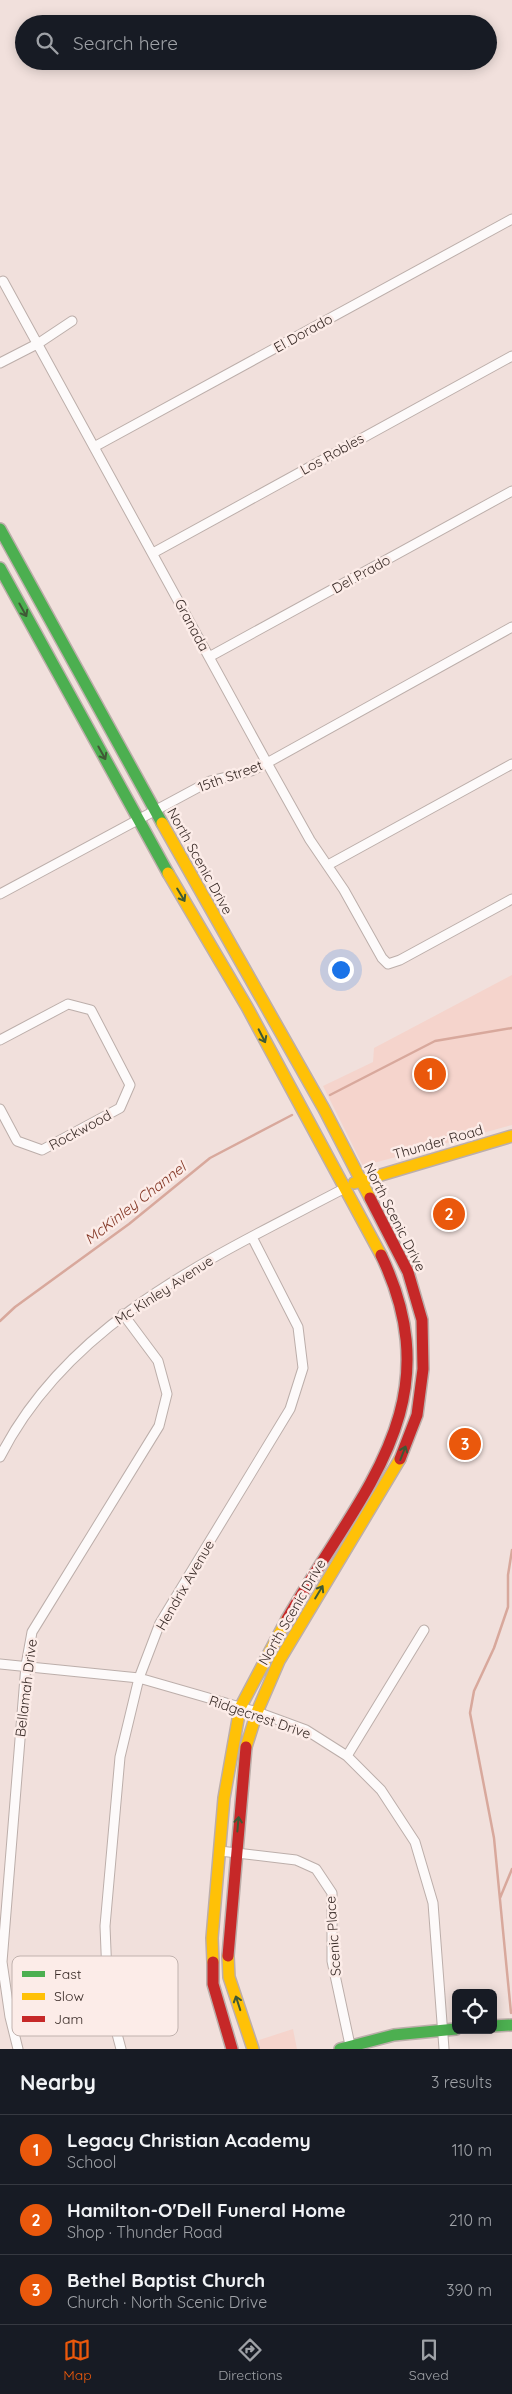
<!DOCTYPE html>
<html lang="en">
<head>
<meta charset="utf-8">
<style>
  :root { --surface:#171b24; --page:#20242c; --text:#f1f3f6; --muted:#9ea1a6; --line:#363941; --accent:#ea580c }
  body { margin:0; font-family:Quicksand,sans-serif; background:var(--page); color:var(--text) }
  .controls { position:absolute; right:15px; bottom:15px; display:grid; overflow:hidden; border-radius:8px; box-shadow:0 2px 12px #0003 }
  .controls button { width:45px; height:45px; display:grid; place-items:center; padding:0; border:0; border-bottom:1px solid var(--line); background:var(--surface); color:var(--text); font:25px sans-serif }
  .you { position:absolute; left:340px; top:969px; width:18px; height:18px; margin:-12px; border:4px solid #fff; border-radius:50%; background:#1a73e8; box-shadow:0 0 0 8px #1a73e833 }
  .badge { display:grid; place-items:center; width:32px; height:32px; border-radius:50%; background:var(--accent); color:#fff; font-size:16px; font-weight:700 }
  .pin { position:absolute; translate:-50% -50%; border:2px solid #fff; box-shadow:0 1px 5px #0006 }
  .list { margin:0; padding:0; list-style:none }
  h2 { display:flex; justify-content:space-between; align-items:center; height:65px; margin:0; padding:0 20px; font-size:21px }
  h2 small { font-size:16px; font-weight:400; color:var(--muted) }
  .list li { display:grid; grid-template-columns:32px 1fr auto; gap:15px; align-items:center; box-sizing:border-box; height:70px; padding:0 20px; border-top:1px solid var(--line) }
  .list b { display:block; font-size:19px; white-space:nowrap }
  .list p { margin:0; font-size:16px; white-space:nowrap; color:var(--muted) }
  .list em { font-size:16px; font-style:normal; color:var(--muted) }
  .icon { flex:none; width:28px; height:28px; fill:none; stroke:currentColor; stroke-width:2; stroke-linecap:round; stroke-linejoin:round }
  .map { position:relative; flex:none; width:512px; height:2049px; overflow:hidden }
  .search { position:absolute; background:var(--surface); box-shadow:0 2px 12px #0003; left:15px; right:15px; top:15px; height:55px; display:flex; align-items:center; gap:12px; box-sizing:border-box; padding:0 18px; border-radius:28px; color:var(--muted); font-size:19px }
  .sheet { height:275px; background:var(--surface) }
  nav { display:flex; justify-content:space-around; align-items:center; box-sizing:border-box; height:70px; border-top:1px solid var(--line); background:var(--surface); font-size:14px; color:var(--muted) }
  nav a { display:grid; justify-items:center; gap:2px }
  nav .on { color:var(--accent) }
  .map>svg:first-child { display:block }
  .built { fill:#f5d4cc }
  .lines { fill:none; stroke-linecap:round; stroke-linejoin:round }
  .stream { stroke:#d8a89c; stroke-width:2.5 }
  .street-casing { stroke:#bcaeaa; stroke-width:11 }
  .fast-casing { stroke:#bcaeaa; stroke-width:14 }
  .slow-casing { stroke:#bcaeaa; stroke-width:14 }
  .jam-casing { stroke:#bcaeaa; stroke-width:14 }
  .street { stroke:#fdfafa; stroke-width:9 }
  .fast { stroke:#4caf50; stroke-width:11 }
  .slow { stroke:#ffc107; stroke-width:11 }
  .jam { stroke:#c62828; stroke-width:11 }
  .oneway { stroke:#3f5935 }
  .labels { text-anchor:middle; dominant-baseline:central; stroke-width:5; stroke-linejoin:round; paint-order:stroke }
  .street-label { font-size:14px; fill:#382a26; stroke:#fcece8 }
  .water-label { font-size:15px; font-style:italic; fill:#833624; stroke:#fcece8 }
  .key { fill:#fcece8; stroke:#c1b2ae; stroke-width:1 }
  .key-label { font-size:14px; fill:#382a26 }
</style>
</head>
<body>
<div class="map">
<svg width="512" height="2049" viewBox="0 0 512 2049">
  <rect width="100%" height="100%" fill="#f1e0dc"/>
  <!-- built -->
  <path class="built" d="M 512,975 L 512,1125 L 363,1166 L 323,1086 L 373,1062 L 374,1048 Z
    M 293,2029 L 297,2049 L 259,2049 L 256,2041 Z"/>
  <g class="lines">
    <!-- stream -->
    <path class="stream" d="M 330,1095 L 435,1041 L 512,1028
      M 0,1321 L 15,1307 L 129,1224 L 210,1158 L 292,1115
      M 500,1898 L 512,1869
      M 511,2013 L 494,1838 L 470,1713 L 474,1691 L 494,1648 L 508,1607 L 508,1575 L 512,1550"/>
    <defs>
      <path id="street" d="M 3,281 L 267,763 L 310,840 L 344,890 L 382,958 L 388,964 L 400,960 L 512,899
        M 0,363 L 39,343 L 72,321
        M 94,447 L 512,219
        M 153,553 L 512,356
        M 209,657 L 512,491
        M 328,865 L 512,764
        M 0,894 L 210,781 L 251,771 L 267,763 L 512,627
        M 0,1040 L 68,1004 L 91,1010 L 130,1085 L 120,1108 L 42,1150 L 17,1141 L 0,1109
        M 0,1457 C 69,1320 216,1256 345,1188
        M 0,1664 L 139,1678 L 257,1712 L 306,1730 L 347,1756 L 381,1790 L 415,1842 L 433,1903 L 444,2049
        M 347,1756 L 424,1630
        M 220,1851 L 296,1860 L 316,1869 L 332,1893 L 332,1961 L 350,2045
        M 18,2049 L 10,2017 L 2,1962 L 26,1665 L 32,1632 L 159,1426 L 167,1394 L 158,1361 L 123,1314
        M 121,2049 L 108,2000 L 105,1926 L 120,1757 L 139,1678 L 160,1623 L 290,1409 L 303,1368 L 298,1327 L 252,1237"/>
      <path id="fast" d="M 0,529 L 162,823
        M 0,568 L 168,873
        M 493,2026 L 512,2025
        M 340,2049 L 394,2035 L 456,2029"/>
      <path id="slow" d="M 162,823 L 324,1109 L 370,1198
        M 168,873 L 247,1007 L 381,1255
        M 354,1183 L 512,1136
        M 246,1747 L 257,1712 L 279,1661 L 400,1459
        M 228,1956 L 229,1977 L 253,2049
        M 213,1962 L 212,1938 L 224,1798 L 240,1708 L 287,1619"/>
      <path id="jam" d="M 370,1198 L 408,1272 L 422,1320 L 423,1369 L 417,1415 L 400,1459
        M 287,1619 C 358,1494 454,1407 381,1255
        M 228,1956 L 246,1747
        M 213,1962 L 213,1984 L 232,2049"/>
    </defs>
    <!-- street casing -->
    <use href="#street" class="street-casing"/>
    <!-- fast casing -->
    <use href="#fast" class="fast-casing"/>
    <!-- slow casing -->
    <use href="#slow" class="slow-casing"/>
    <!-- jam casing -->
    <use href="#jam" class="jam-casing"/>
    <!-- street -->
    <use href="#street" class="street"/>
    <!-- fast -->
    <use href="#fast" class="fast"/>
    <!-- slow -->
    <use href="#slow" class="slow"/>
    <!-- jam -->
    <use href="#jam" class="jam"/>
  </g>
  <!-- one-way arrows -->
  <defs><path id="oneway-shaft" d="M-6 0H5M1.5-3L5.5 0L1.5 3" fill="none" stroke-width="1.6" stroke-linecap="round" stroke-linejoin="round" transform="scale(1.25)"/></defs>
  <g class="oneway">
    <use href="#oneway-shaft" transform="translate(23 610) rotate(61)"/>
    <use href="#oneway-shaft" transform="translate(102 753) rotate(61)"/>
    <use href="#oneway-shaft" transform="translate(181 895) rotate(59)"/>
    <use href="#oneway-shaft" transform="translate(262 1036) rotate(63)"/>
    <use href="#oneway-shaft" transform="translate(403 1453) rotate(-69)"/>
    <use href="#oneway-shaft" transform="translate(319 1592) rotate(-59)"/>
    <use href="#oneway-shaft" transform="translate(238 1824) rotate(-85)"/>
    <use href="#oneway-shaft" transform="translate(238 2003) rotate(-108)"/>
  </g>
  <g class="labels">
    <!-- street labels -->
    <g class="street-label">
      <text transform="translate(303 333) rotate(-29)">El Dorado</text>
      <text transform="translate(332 454) rotate(-29)">Los Robles</text>
      <text transform="translate(361 574) rotate(-29)">Del Prado</text>
      <text transform="translate(192 625) rotate(62)">Granada</text>
      <text transform="translate(230 776) rotate(-20)">15th Street</text>
      <text transform="translate(200 861) rotate(61)">North Scenic Drive</text>
      <text transform="translate(80 1130) rotate(-28)">Rockwood</text>
      <text transform="translate(438 1142) rotate(-16)">Thunder Road</text>
      <text transform="translate(395 1217) rotate(63)">North Scenic Drive</text>
      <text transform="translate(164 1290) rotate(-33)">Mc Kinley Avenue</text>
      <text transform="translate(185 1585) rotate(-60)">Hendrix Avenue</text>
      <text transform="translate(292 1612) rotate(-60)">North Scenic Drive</text>
      <text transform="translate(26 1688) rotate(-83)">Bellamah Drive</text>
      <text transform="translate(260 1717) rotate(19)">Ridgecrest Drive</text>
      <text transform="translate(333 1936) rotate(-94)">Scenic Place</text>
    </g>
    <!-- water labels -->
    <g class="water-label">
      <text transform="translate(135 1203) rotate(-38)">McKinley Channel</text>
    </g>
  </g>
  <!-- legend -->
  <rect x="12" y="1956" width="166" height="80" rx="8" class="key"/>
  <rect x="22" y="1971" width="23" height="6" fill="#4caf50"/>
  <rect x="22" y="1993" width="23" height="7" fill="#ffc107"/>
  <rect x="22" y="2016" width="23" height="6" fill="#c62828"/>
  <g class="key-label">
    <text x="54" y="1979">Fast</text>
    <text x="54" y="2001">Slow</text>
    <text x="54" y="2024">Jam</text>
  </g>
</svg>
<div class="controls">
<button><svg class="icon" aria-label="locate" viewBox="0 0 24 24"><circle cx="12" cy="12" r="6"/><path d="M12 2v4M12 18v4M2 12h4M18 12h4"/></svg></button>
</div>
<div class="you"></div>
<div class="pin badge" style="left:430px;top:1074px">1</div>
<div class="pin badge" style="left:449px;top:1214px">2</div>
<div class="pin badge" style="left:465px;top:1444px">3</div>
<div class="search"><svg class="icon" aria-label="search" viewBox="0 0 24 24"><circle cx="10" cy="10" r="6"/><path d="M15 15l6 6"/></svg>Search here</div>
</div>
<section class="sheet">
<h2>Nearby<small>3 results</small></h2>
<ul class="list">
<li><span class="badge">1</span><div><b>Legacy Christian Academy</b><p>School</p></div><em>110 m</em></li>
<li><span class="badge">2</span><div><b>Hamilton-O'Dell Funeral Home</b><p>Shop · Thunder Road</p></div><em>210 m</em></li>
<li><span class="badge">3</span><div><b>Bethel Baptist Church</b><p>Church · North Scenic Drive</p></div><em>390 m</em></li>
</ul>
</section>
<nav>
<a class="on"><svg class="icon" aria-label="map" viewBox="0 0 24 24"><path d="M3 6l6-2 6 2 6-2v14l-6 2-6-2-6 2zM9 4v14M15 6v14"/></svg>Map</a>
<a><svg class="icon" aria-label="directions" viewBox="0 0 24 24"><path d="M12 3l9 9-9 9-9-9zM9 14v-3h6M13 9l2 2-2 2"/></svg>Directions</a>
<a><svg class="icon" aria-label="saved" viewBox="0 0 24 24"><path d="M7 4h10v16l-5-4-5 4z"/></svg>Saved</a>
</nav>
</body>
</html>
